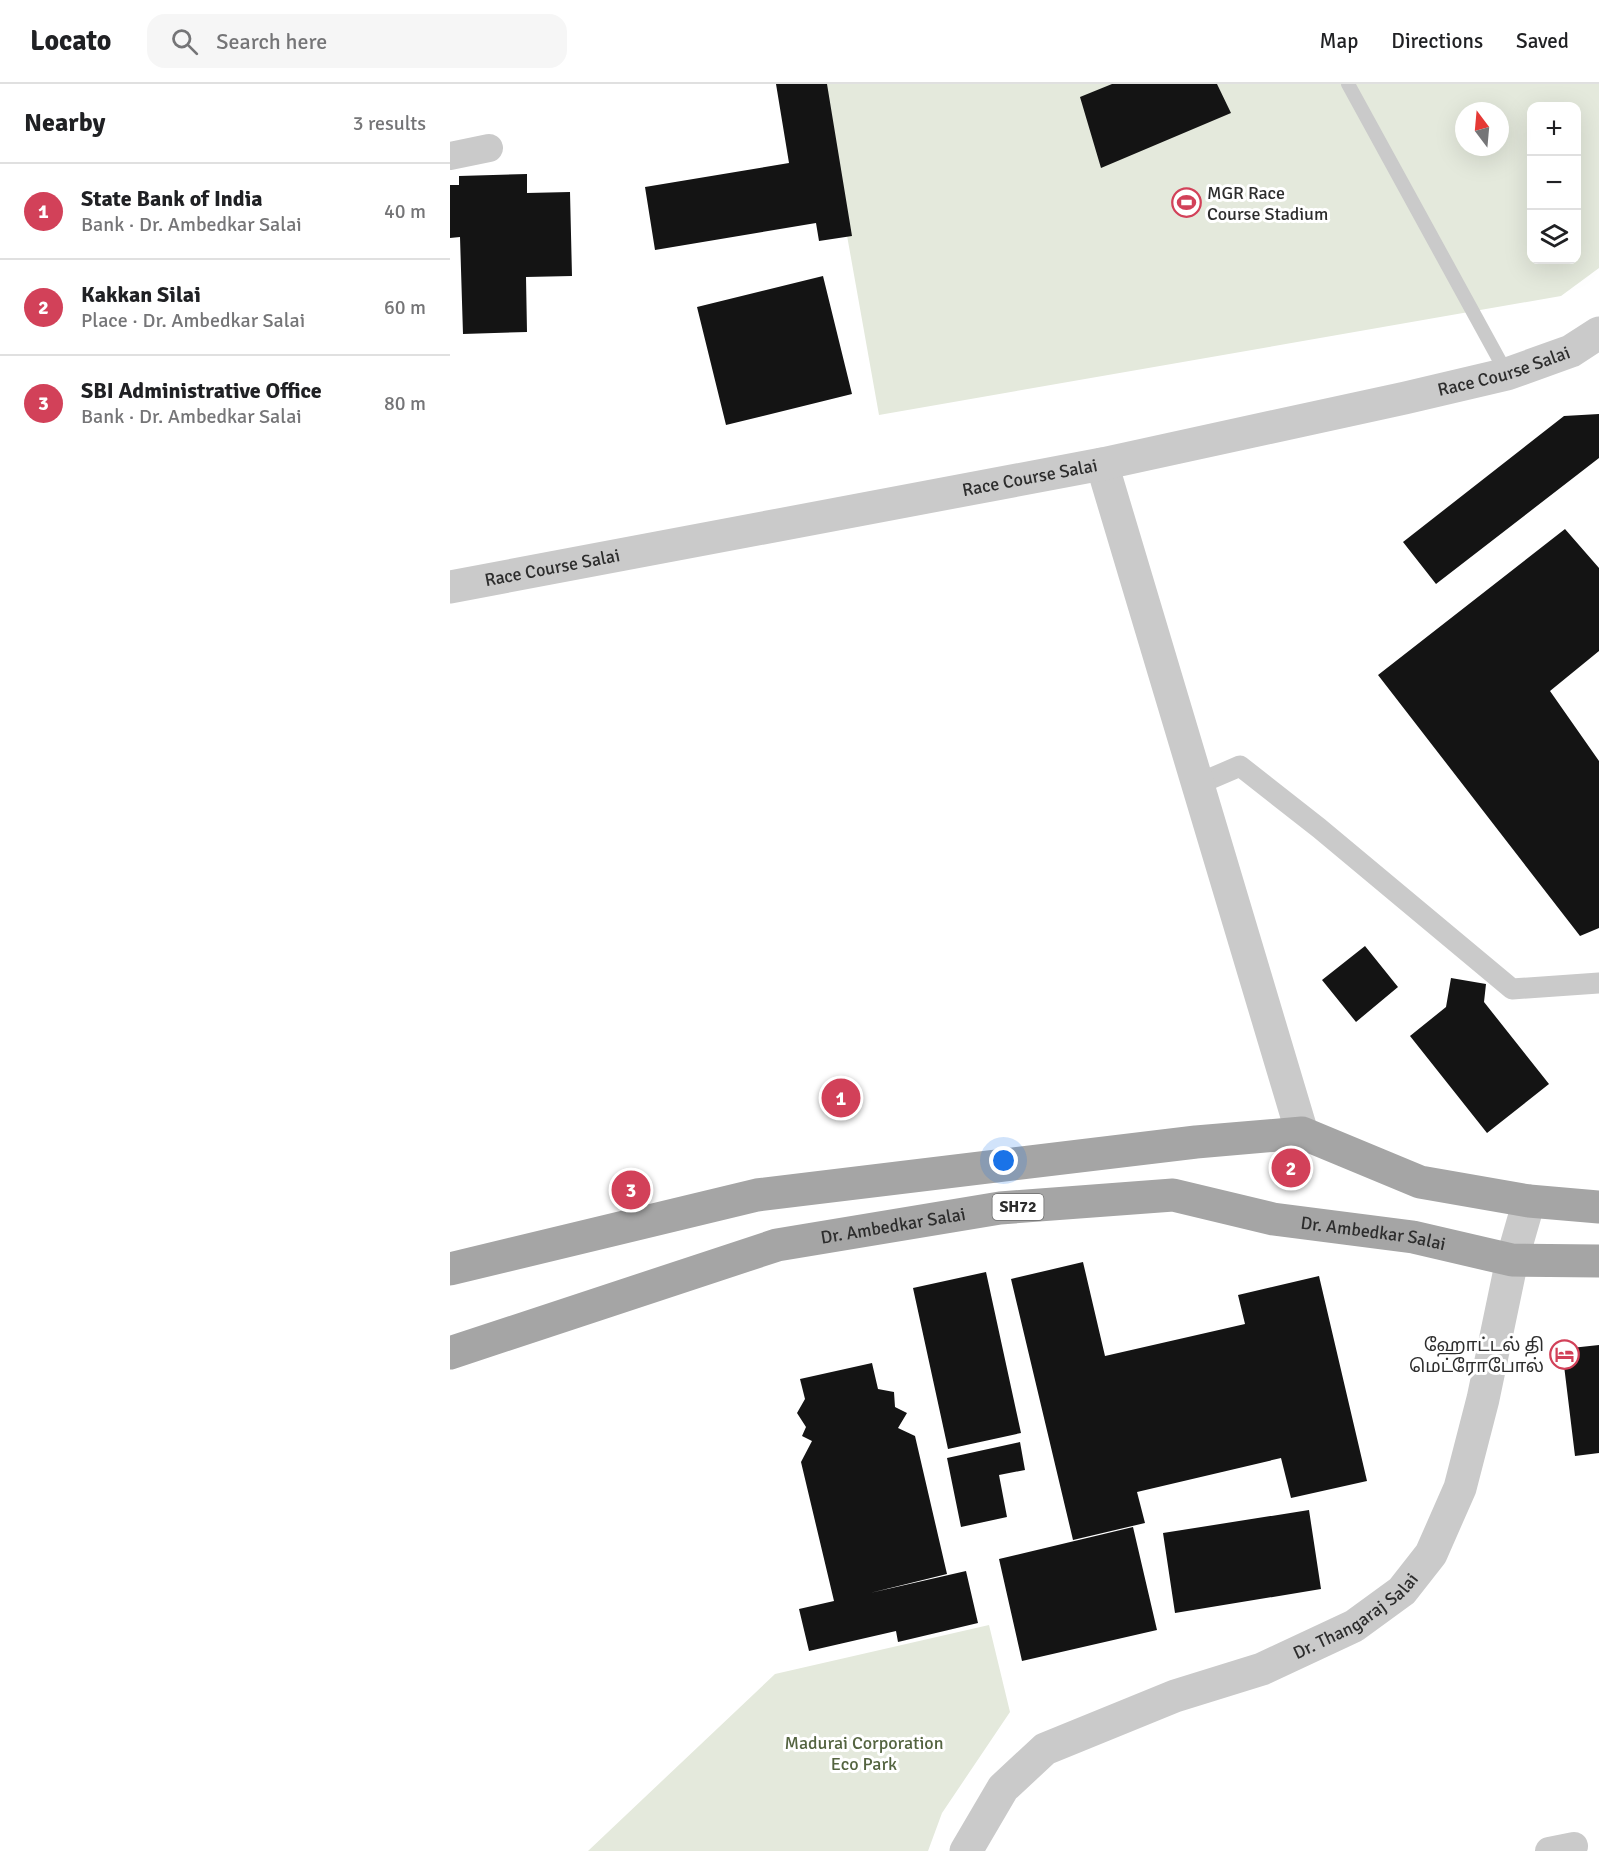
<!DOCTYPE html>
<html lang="en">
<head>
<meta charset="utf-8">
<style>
  :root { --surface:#fff; --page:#f6f6f6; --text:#202124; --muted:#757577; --line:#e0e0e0; --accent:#d24159 }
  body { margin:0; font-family:Signika,"Noto Sans Tamil",sans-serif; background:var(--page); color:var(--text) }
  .controls { position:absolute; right:18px; top:18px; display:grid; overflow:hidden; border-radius:12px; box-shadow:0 6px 24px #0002 }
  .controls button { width:54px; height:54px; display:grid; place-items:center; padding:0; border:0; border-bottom:2px solid var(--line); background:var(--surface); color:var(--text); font:30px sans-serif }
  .compass { position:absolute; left:1005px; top:18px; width:54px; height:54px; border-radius:50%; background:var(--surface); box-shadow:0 6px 24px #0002; rotate:344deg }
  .you { position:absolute; left:554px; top:1077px; width:21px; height:21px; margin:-15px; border:4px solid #fff; border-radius:50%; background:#1a73e8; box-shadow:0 0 0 9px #1a73e833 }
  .badge { display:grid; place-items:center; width:39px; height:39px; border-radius:50%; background:var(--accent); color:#fff; font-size:20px; font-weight:700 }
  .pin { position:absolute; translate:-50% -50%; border:3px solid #fff; box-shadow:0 2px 6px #0006 }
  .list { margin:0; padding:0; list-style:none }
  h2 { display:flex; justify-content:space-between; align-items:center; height:78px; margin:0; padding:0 24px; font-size:26px }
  h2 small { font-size:20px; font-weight:400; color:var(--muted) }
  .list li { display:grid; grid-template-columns:39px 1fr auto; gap:18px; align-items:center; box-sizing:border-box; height:96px; padding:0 24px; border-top:2px solid var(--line) }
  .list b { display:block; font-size:22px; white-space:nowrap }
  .list p { margin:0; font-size:20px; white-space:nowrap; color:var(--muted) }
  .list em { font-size:20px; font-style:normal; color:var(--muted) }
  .icon { flex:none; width:33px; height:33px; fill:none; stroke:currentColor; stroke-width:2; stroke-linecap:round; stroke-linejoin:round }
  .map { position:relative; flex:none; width:1149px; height:1767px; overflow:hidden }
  header { display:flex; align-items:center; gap:36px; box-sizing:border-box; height:84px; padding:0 30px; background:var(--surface); border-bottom:2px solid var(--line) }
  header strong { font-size:28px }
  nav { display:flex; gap:33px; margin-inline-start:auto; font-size:21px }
  .search { width:420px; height:54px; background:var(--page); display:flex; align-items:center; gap:15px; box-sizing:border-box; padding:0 21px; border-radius:18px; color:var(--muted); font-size:22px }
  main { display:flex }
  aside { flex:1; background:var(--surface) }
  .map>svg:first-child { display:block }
  .green { fill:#e4e9dc; fill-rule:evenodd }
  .building { fill:#141414 }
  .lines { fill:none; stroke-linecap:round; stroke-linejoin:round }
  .service { stroke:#cacaca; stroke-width:14 }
  .pedestrian { stroke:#cacaca; stroke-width:21 }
  .minor { stroke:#cacaca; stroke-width:28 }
  .tertiary { stroke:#cacaca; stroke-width:33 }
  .primary { stroke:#a5a5a5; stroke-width:33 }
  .labels { text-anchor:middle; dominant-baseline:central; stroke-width:6; stroke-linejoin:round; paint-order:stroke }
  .shield { fill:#fff; stroke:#6c6c6c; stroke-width:1.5 }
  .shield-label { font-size:16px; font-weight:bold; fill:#2d2d2d }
  .poi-label { font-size:18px; fill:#2d2d2d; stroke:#fff; text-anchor:start }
  .street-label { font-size:18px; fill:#2d2d2d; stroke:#fff }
  .park-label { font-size:18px; fill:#546440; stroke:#fff }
</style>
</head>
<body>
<header>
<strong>Locato</strong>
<div class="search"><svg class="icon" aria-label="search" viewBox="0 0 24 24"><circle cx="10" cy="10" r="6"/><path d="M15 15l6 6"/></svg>Search here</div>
<nav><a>Map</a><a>Directions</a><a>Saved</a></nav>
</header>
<main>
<aside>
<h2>Nearby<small>3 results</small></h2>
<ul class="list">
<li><span class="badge">1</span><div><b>State Bank of India</b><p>Bank · Dr. Ambedkar Salai</p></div><em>40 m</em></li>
<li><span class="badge">2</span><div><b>Kakkan Silai</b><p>Place · Dr. Ambedkar Salai</p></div><em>60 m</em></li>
<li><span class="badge">3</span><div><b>SBI Administrative Office</b><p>Bank · Dr. Ambedkar Salai</p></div><em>80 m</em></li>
</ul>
</aside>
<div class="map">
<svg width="1149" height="1767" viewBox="0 0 1149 1767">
  <rect width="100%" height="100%" fill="#fff"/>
  <!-- green -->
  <path class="green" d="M 370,0 L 1149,0 L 1149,184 L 1111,212 L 429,331 ZM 1082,22 L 1126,22 L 1126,176 L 1082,176 ZM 1014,27 L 1050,27 L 1050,63 L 1014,63 Z
    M 539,1541 L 560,1628 L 492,1729 L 478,1767 L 138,1767 L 325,1590 Z"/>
  <!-- building -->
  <path class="building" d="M 326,0 L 377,0 L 402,152 L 369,157 L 366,139 L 205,166 L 195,103 L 339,79 Z
    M 662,0 L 767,0 L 781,29 L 651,84 L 630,13 Z
    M 77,90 L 77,109 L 120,108 L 122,192 L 76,193 L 77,248 L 13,250 L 10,153 L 0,154 L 0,101 L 9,101 L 9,92 Z
    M 373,192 L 402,310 L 276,341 L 247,223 Z
    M 1149,330 L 1149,374 L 986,500 L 953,458 L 1114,332 Z
    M 1115,445 L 1149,484 L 1149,567 L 1100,607 L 1149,677 L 1149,844 L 1130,852 L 928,591 Z
    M 915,862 L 948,903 L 906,938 L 872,896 Z
    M 1001,894 L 1036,900 L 1034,918 L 1099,1000 L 1037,1049 L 960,952 L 996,923 Z
    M 633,1178 L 655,1272 L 795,1240 L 788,1211 L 869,1192 L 917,1397 L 841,1414 L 831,1374 L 687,1408 L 695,1439 L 623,1456 L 561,1195 Z
    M 536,1188 L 571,1349 L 498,1365 L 463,1204 Z
    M 1149,1261 L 1149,1369 L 1125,1372 L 1112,1265 Z
    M 422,1279 L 428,1305 L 444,1308 L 445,1323 L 457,1329 L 448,1344 L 465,1352 L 497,1490 L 420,1509 L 516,1487 L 528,1539 L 448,1558 L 446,1547 L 359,1567 L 349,1525 L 384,1517 L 351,1378 L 362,1357 L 352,1352 L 356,1343 L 347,1329 L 355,1315 L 350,1295 Z
    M 570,1358 L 575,1386 L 549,1391 L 557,1433 L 511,1443 L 497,1374 Z
    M 859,1426 L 871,1505 L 725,1529 L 713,1449 Z
    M 683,1443 L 707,1546 L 572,1577 L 549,1475 Z"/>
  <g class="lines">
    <!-- service -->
    <path class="service" d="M 898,0 L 1057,290"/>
    <!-- pedestrian -->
    <path class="pedestrian" d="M 748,700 L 790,682 L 869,744 L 1062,905 L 1149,899"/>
    <!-- minor -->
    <path class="minor" d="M 0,72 L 39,64
      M 1099,1767 L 1124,1762"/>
    <!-- tertiary -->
    <g class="tertiary">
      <path d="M 652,380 L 852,1049"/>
      <path id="s1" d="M 0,503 L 652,380 L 955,314 L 1057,290 L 1121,267 L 1149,249"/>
      <path id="s2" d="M 516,1767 L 553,1704 L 595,1665 L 725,1612 L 812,1585 L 904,1542 L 952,1507 L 981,1470 L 1010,1404 L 1033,1315 L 1062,1176 L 1079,1117"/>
    </g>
    <!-- primary -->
    <g class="primary">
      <path d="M 0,1185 L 307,1111 L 746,1058 L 852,1049 L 970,1098 L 1079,1117 L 1149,1123"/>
      <path id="s3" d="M 0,1269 L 327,1161 L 550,1124 L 723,1111 L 823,1135 L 963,1153 L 1062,1176 L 1149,1177"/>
    </g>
  </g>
  <!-- icons -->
  <defs>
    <symbol id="stadium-ring" viewBox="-11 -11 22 22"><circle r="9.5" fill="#fff" stroke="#d24159" stroke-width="1.5"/><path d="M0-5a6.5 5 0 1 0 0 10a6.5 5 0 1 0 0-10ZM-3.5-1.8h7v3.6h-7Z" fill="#d24159"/></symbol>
    <symbol id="hotel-ring" viewBox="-11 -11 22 22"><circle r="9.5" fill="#fff" stroke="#d24159" stroke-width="1.5"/><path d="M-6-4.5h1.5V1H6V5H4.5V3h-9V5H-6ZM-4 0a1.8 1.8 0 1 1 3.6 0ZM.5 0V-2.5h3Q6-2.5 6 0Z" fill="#d24159"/></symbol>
  </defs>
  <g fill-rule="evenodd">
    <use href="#stadium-ring" x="720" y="102" width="33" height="33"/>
    <use href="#hotel-ring" x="1098" y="1254" width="33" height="33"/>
  </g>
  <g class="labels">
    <!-- shield labels -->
    <rect class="shield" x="542.5" y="1110" width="51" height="26" rx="4.5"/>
    <g class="shield-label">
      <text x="568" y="1123">SH72</text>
    </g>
    <!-- poi labels -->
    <g class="poi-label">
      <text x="757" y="109">MGR Race<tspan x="757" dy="21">Course Stadium</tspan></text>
      <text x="1094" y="1261" text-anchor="end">ஹோட்டல் தி<tspan x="1094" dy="21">மெட்ரோபோல்</tspan></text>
    </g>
    <!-- street labels -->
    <g class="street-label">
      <text stroke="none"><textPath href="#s1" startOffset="1076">Race Course Salai</textPath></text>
      <text stroke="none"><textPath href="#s1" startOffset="590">Race Course Salai</textPath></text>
      <text stroke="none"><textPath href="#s1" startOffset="104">Race Course Salai</textPath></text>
      <text stroke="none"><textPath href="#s3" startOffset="462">Dr. Ambedkar Salai</textPath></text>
      <text stroke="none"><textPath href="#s3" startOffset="948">Dr. Ambedkar Salai</textPath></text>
      <text stroke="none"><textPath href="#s2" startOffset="470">Dr. Thangaraj Salai</textPath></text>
    </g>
    <!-- park labels -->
    <g class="park-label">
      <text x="414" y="1659">Madurai Corporation<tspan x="414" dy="21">Eco Park</tspan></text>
    </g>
  </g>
</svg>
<div class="controls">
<button>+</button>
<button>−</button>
<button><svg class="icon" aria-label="layers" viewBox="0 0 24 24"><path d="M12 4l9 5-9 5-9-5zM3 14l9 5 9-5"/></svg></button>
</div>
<svg class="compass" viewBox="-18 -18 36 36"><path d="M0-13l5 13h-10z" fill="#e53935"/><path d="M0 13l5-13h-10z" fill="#757577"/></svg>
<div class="you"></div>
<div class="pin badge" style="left:391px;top:1014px">1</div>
<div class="pin badge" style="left:841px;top:1084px">2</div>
<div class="pin badge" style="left:181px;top:1106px">3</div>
</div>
</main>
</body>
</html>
